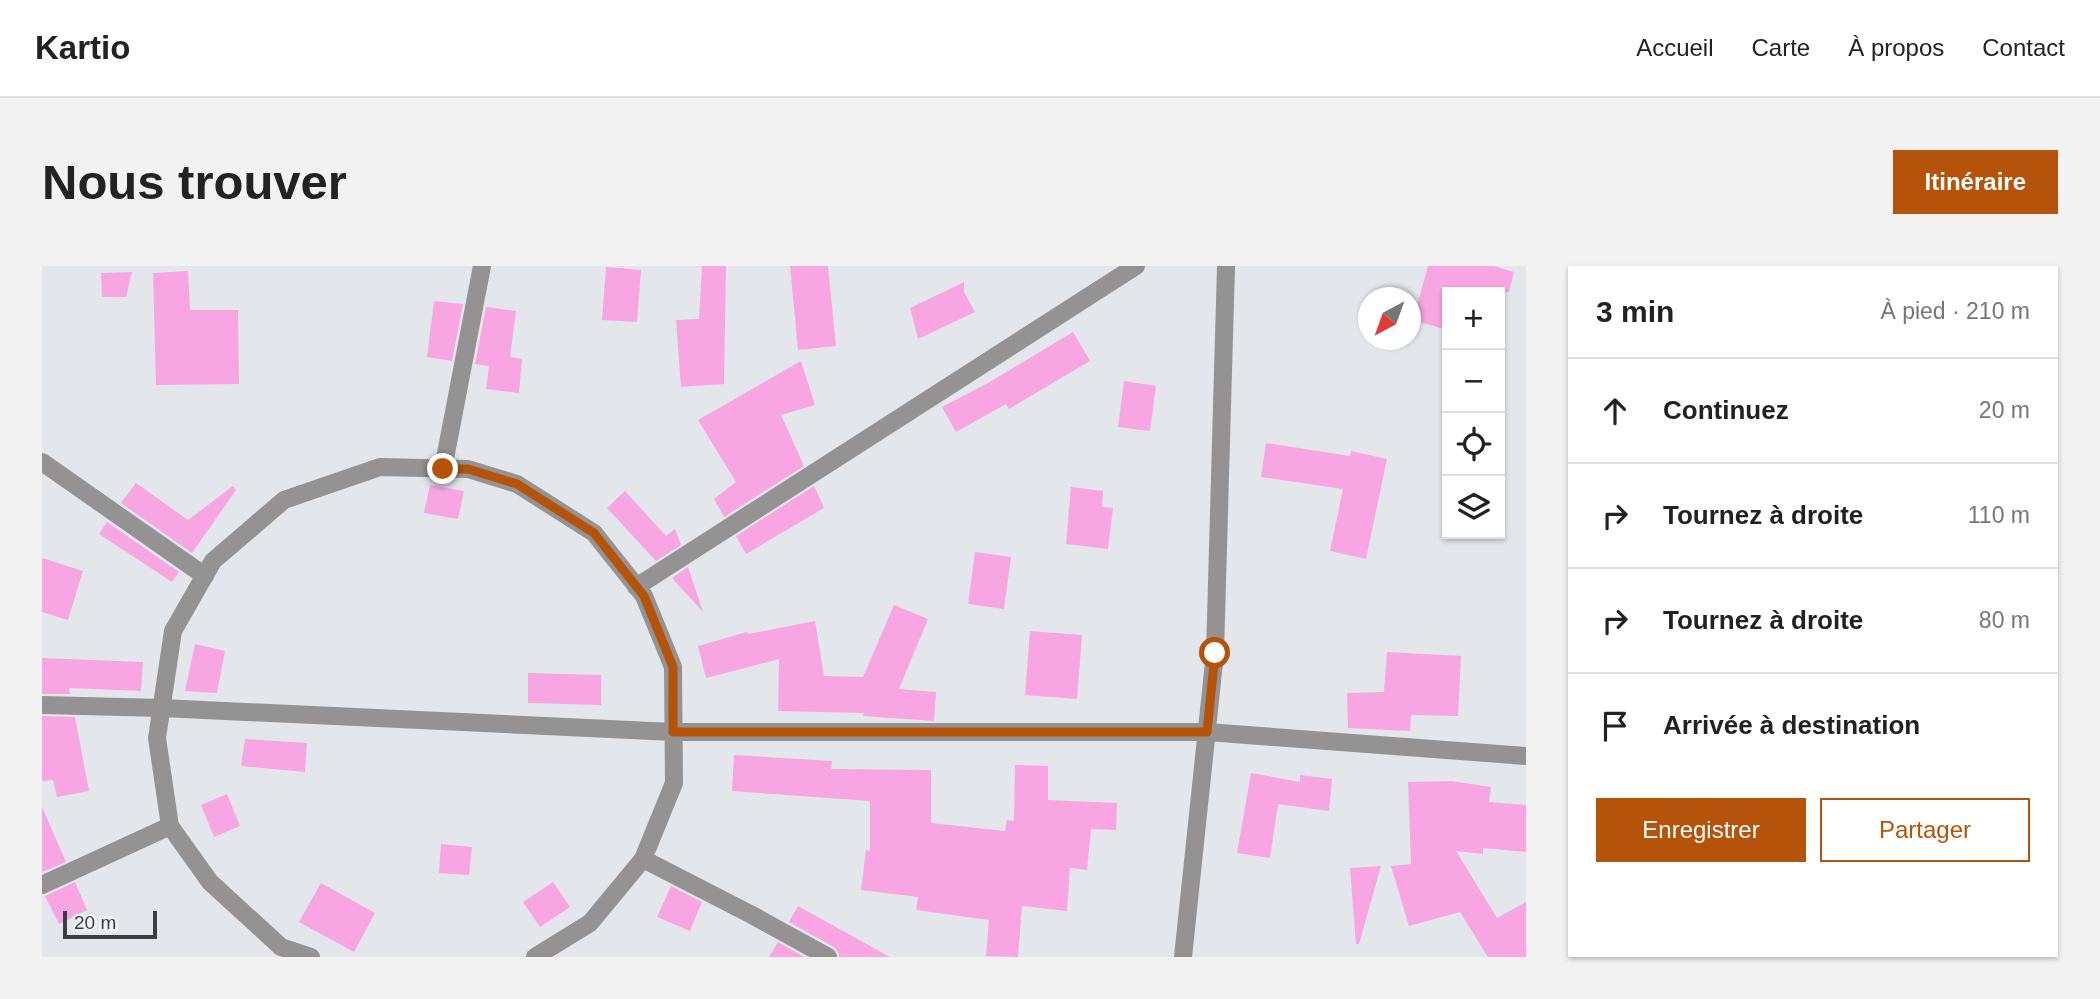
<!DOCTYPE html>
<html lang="fr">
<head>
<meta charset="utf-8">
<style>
  :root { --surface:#fff; --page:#f2f2f2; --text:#222; --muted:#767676; --line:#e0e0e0; --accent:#b45309 }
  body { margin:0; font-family:Arial,sans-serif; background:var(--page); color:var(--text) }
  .controls { position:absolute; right:21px; top:21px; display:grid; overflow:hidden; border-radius:0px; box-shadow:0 2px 5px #0004 }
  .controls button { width:63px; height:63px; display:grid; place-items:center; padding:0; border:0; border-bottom:2px solid var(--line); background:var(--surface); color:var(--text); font:35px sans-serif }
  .compass { position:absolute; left:1316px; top:21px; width:63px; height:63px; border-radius:50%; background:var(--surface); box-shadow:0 2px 5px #0004; rotate:221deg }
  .scale { position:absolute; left:21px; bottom:18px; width:94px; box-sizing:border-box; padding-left:7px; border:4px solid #3b3d3f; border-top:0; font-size:19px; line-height:24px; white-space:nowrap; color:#3b3d3f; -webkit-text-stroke:5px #f0f4f9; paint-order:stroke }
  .stop { position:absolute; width:21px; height:21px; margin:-16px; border:5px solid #b45309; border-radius:50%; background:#fff }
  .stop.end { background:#b45309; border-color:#fff; box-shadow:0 2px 7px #0008 }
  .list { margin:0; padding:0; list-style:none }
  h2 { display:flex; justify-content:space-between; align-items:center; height:91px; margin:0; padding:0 28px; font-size:30px }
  h2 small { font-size:23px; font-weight:400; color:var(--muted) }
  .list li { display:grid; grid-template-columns:46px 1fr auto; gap:21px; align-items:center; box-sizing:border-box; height:105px; padding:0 28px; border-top:2px solid var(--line) }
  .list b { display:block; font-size:26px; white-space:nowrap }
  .list em { font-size:23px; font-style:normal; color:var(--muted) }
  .actions { display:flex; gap:14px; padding:21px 28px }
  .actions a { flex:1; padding:16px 0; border:2px solid var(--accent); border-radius:0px; text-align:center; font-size:24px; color:var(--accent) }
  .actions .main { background:var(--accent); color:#fff }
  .icon { flex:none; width:38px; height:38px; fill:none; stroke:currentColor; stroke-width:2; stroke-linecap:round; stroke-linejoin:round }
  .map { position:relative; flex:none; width:1484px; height:691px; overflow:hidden; border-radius:0px }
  header { display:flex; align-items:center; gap:42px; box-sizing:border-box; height:98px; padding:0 35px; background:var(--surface); border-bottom:2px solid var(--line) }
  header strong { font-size:33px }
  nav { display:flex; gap:38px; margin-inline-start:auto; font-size:24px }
  .intro { display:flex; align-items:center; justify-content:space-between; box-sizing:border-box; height:168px; padding:0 42px }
  h1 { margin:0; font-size:49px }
  .button { padding:18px 32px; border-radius:0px; background:var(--accent); color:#fff; font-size:24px; font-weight:700 }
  main { display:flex; gap:42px; padding:0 42px }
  aside { flex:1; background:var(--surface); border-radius:0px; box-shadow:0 2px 5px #0004 }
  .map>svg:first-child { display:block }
  .building { fill:#f7a6e2 }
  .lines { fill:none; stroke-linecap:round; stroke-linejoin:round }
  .minor { stroke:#949293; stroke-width:18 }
  .route { stroke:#b45309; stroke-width:9 }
</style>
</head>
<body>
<header>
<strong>Kartio</strong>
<nav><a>Accueil</a><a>Carte</a><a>À propos</a><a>Contact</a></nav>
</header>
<div class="intro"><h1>Nous trouver</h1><a class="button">Itinéraire</a></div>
<main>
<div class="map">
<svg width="1484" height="691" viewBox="0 0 1484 691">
  <rect width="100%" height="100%" fill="#e3e7ec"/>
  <!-- building -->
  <path class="building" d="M 660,0 L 684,0 L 682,118 L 639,121 L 634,54 L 657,53 Z
    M 748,0 L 786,0 L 794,80 L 756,84 Z
    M 1386,0 L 1452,0 L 1472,6 L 1467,26 L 1405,26 L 1405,64 L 1371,54 Z
    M 564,1 L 599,4 L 595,56 L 560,54 Z
    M 146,5 L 148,44 L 196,44 L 197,118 L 114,119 L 111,7 Z
    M 90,6 L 84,31 L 60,31 L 59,7 Z
    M 922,16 L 922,26 L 933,46 L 876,73 L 868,42 Z
    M 392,35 L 421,38 L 410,95 L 385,91 Z
    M 444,41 L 474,45 L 468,91 L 480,93 L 477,127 L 444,123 L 447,100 L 433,98 Z
    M 1031,66 L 1048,95 L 967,143 L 964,138 L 914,166 L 900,141 L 946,117 Z
    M 759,95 L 773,139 L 739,149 L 762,200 L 682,251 L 672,233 L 694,216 L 656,154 Z
    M 1082,115 L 1114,120 L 1108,165 L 1076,161 Z
    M 1224,177 L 1308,190 L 1309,185 L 1345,193 L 1324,293 L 1288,285 L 1301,223 L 1219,211 Z
    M 94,217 L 146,254 L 191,220 L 194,224 L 150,287 L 79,237 Z
    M 388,219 L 422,225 L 416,253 L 382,247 Z
    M 772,220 L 782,242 L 704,288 L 694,270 Z
    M 1029,221 L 1061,225 L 1060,241 L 1071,242 L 1066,283 L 1024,278 Z
    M 583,225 L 624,270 L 633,263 L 639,279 L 614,295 L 565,242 Z
    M 65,256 L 137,306 L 130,316 L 57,268 Z
    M 933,286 L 969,291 L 962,343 L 926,338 Z
    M 0,292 L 41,305 L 26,354 L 0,346 Z
    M 646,301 L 661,346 L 630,312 Z
    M 852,339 L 886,353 L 857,423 L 894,426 L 892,455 L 821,450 L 822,447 L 736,445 L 737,393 L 664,412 L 656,380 L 705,366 L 706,368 L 773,355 L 782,410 L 821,411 Z
    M 988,365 L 1040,369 L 1035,433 L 983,429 Z
    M 153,378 L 183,385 L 175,427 L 143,425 Z
    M 1345,386 L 1419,390 L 1416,450 L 1369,449 L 1368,465 L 1306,462 L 1305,427 L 1342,426 Z
    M 0,392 L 101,396 L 99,425 L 27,422 L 28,428 L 0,428 Z
    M 486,407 L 559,409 L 559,439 L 486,437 Z
    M 0,450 L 33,451 L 47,525 L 15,531 L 11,514 L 0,515 Z
    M 203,473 L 265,477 L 263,506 L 199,500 Z
    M 692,489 L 790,495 L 789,503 L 889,504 L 889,557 L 963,565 L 965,554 L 972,555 L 973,499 L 1006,500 L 1006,534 L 1075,537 L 1074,564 L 1049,563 L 1045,604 L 1028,602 L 1025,645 L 980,640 L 976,691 L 944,690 L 947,654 L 874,644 L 876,631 L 819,624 L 824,584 L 828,585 L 828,535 L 690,525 Z
    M 1209,507 L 1258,516 L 1258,509 L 1290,513 L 1287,545 L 1236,538 L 1228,592 L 1195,587 Z
    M 1409,515 L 1449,521 L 1447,536 L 1484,539 L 1484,586 L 1441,582 L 1441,588 L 1414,585 L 1455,652 L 1484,636 L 1484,691 L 1446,691 L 1418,646 L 1367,660 L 1349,600 L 1369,598 L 1366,516 Z
    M 185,528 L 198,560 L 172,571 L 159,539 Z
    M 0,541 L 24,596 L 0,606 Z
    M 399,578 L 430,581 L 427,609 L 397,607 Z
    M 1339,600 L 1317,678 L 1314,678 L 1308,602 Z
    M 33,616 L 45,644 L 17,658 L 3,630 Z
    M 511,616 L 528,641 L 498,661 L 481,636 Z
    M 279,617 L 333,647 L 312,686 L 257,656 Z
    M 629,620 L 660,636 L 648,665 L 615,651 Z
    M 756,640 L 848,691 L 797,691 L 796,686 L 792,681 L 747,656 Z
    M 736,676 L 762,691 L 727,691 Z"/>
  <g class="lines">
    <!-- minor -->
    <path class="minor" d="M 0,196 L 163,310
      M 401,203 L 440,0
      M 594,321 L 1094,0
      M 0,439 L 120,442 L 631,466 L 1165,466 L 1484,490
      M 601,593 L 710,649 L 786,691
      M 0,619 L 128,560
      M 269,691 L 239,681 L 168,616 L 128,560 L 115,472 L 131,365 L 171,295 L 242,234 L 338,201 L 426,203 L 475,218 L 552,267 L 602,330 L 631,401 L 632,517 L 601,593 L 548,657 L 493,691
      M 1141,691 L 1173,387 L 1184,0"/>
  </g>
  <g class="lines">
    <!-- route -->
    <path class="route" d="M 401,203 L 426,203 L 475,218 L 552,267 L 602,330 L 631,401 L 631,466 L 1165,466 L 1173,387"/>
  </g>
</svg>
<div class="controls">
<button>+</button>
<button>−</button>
<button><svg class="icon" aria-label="locate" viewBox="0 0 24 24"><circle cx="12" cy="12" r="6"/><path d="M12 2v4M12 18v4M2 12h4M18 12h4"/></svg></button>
<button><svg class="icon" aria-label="layers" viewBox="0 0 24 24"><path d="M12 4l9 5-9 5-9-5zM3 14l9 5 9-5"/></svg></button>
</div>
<svg class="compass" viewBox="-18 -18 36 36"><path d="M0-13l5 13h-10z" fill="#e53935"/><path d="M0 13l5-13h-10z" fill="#767676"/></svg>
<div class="scale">20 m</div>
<div class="stop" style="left:1173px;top:387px"></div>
<div class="stop end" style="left:401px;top:203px"></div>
</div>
<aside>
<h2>3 min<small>À pied · 210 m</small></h2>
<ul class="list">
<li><svg class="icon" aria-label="ahead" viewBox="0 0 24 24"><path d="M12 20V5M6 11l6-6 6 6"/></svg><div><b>Continuez</b></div><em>20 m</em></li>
<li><svg class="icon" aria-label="right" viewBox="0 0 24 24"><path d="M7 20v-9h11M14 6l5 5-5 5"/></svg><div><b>Tournez à droite</b></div><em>110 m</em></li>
<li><svg class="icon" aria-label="right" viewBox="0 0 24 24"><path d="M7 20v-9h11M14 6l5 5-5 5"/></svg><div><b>Tournez à droite</b></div><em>80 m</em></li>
<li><svg class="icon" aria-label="arrive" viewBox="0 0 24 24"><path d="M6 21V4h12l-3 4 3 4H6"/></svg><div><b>Arrivée à destination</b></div></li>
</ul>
<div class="actions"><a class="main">Enregistrer</a><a>Partager</a></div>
</aside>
</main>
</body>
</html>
